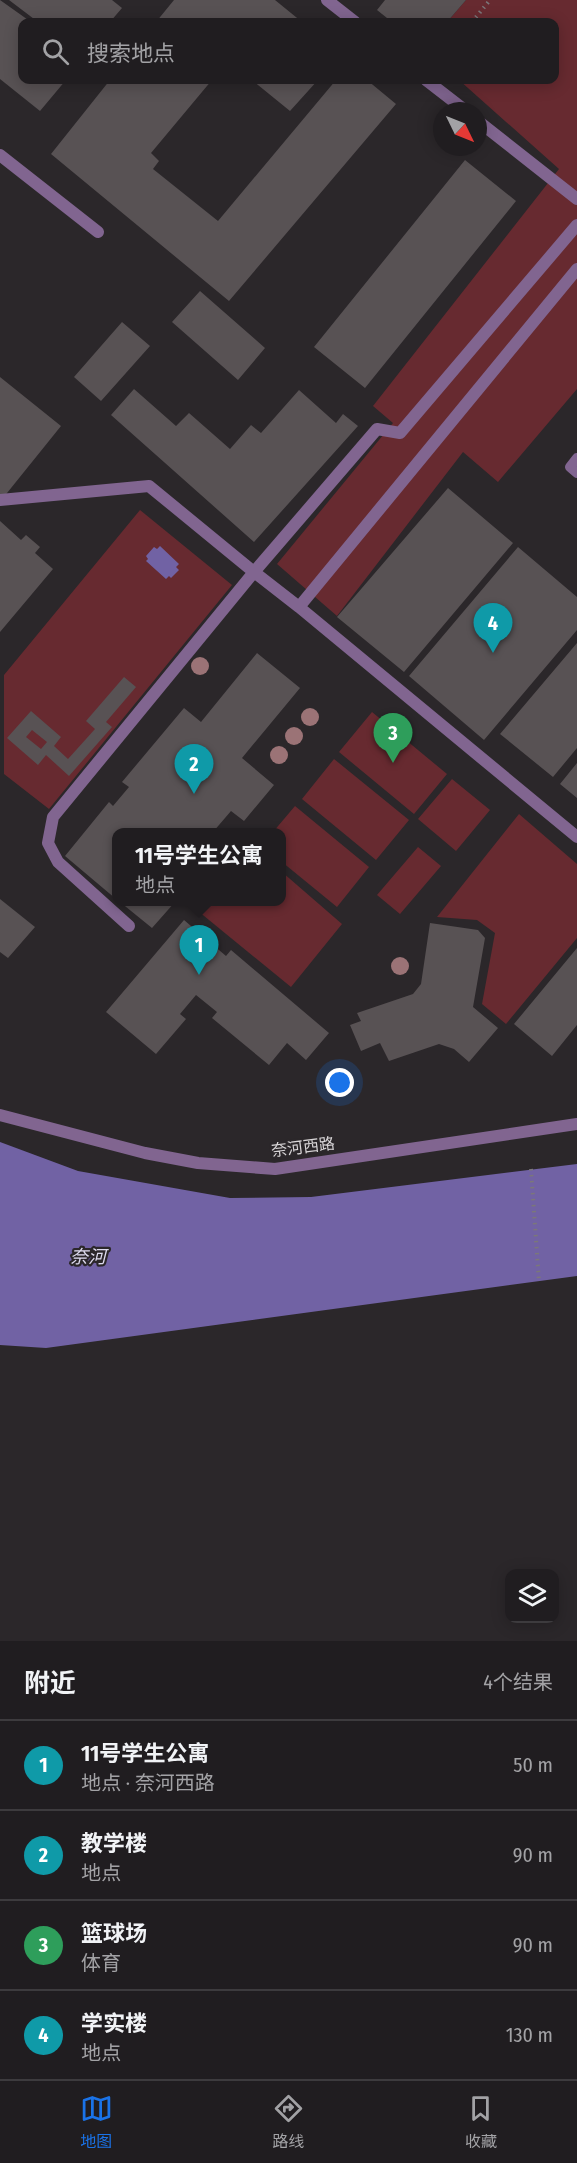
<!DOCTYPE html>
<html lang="zh">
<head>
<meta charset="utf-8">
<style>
  :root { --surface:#201d20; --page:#2d2a2d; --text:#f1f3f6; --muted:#a2a2a5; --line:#3d3b3e; --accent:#1a73e8 }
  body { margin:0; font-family:"Fira Sans Condensed","Noto Sans SC",sans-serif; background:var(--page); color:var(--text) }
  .controls { position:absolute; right:18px; bottom:18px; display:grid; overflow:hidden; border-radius:12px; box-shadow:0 3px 15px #0003 }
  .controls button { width:54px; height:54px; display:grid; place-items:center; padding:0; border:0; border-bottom:2px solid var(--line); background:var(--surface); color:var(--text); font:30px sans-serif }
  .compass { position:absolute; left:433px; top:102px; width:54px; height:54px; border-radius:50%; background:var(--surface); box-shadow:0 3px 15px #0003; rotate:133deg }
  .you { position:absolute; left:340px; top:1083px; width:21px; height:21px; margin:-15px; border:4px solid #fff; border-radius:50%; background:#1a73e8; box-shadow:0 0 0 9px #1a73e833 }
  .badge { display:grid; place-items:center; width:39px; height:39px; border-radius:50%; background:var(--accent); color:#fff; font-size:20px; font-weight:700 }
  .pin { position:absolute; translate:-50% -50px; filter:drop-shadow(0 2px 3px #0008) }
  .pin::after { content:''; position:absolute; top:32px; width:21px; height:18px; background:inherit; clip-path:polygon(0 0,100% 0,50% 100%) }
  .popup { position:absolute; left:112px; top:828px; width:174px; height:78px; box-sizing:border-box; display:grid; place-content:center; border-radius:12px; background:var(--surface); filter:drop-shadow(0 2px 4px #0005); font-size:20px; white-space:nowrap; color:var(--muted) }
  .popup b { font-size:22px; color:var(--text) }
  .popup::after { content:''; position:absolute; left:50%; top:100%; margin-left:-12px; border:12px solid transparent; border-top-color:var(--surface) }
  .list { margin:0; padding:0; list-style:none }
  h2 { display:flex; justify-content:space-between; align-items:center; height:78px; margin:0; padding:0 24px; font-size:26px }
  h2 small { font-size:20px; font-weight:400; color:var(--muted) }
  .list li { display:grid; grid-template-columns:39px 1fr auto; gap:18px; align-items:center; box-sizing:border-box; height:90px; padding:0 24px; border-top:2px solid var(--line) }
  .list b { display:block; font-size:22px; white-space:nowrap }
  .list p { margin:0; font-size:20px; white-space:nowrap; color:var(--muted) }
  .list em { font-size:20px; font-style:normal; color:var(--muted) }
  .icon { flex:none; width:33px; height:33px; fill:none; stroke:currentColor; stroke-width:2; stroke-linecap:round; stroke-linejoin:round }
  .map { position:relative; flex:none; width:577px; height:1641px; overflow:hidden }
  .search { position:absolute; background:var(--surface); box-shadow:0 3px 15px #0003; left:18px; right:18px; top:18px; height:66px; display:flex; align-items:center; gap:15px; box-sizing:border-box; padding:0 21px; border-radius:12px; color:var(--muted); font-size:22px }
  .sheet { height:438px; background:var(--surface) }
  nav { display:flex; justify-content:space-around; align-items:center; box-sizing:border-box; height:84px; border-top:2px solid var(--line); background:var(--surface); font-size:16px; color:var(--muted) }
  nav a { display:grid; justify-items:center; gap:3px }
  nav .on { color:var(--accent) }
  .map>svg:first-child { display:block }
  .green { fill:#672a30 }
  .water { fill:#7162a4 }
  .building { fill:#585254; fill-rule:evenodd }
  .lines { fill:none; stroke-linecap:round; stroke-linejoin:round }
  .path { stroke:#7b777a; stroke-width:4; stroke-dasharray:1.5 4.5; stroke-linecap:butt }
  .service { stroke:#816590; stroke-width:10 }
  .minor { stroke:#816590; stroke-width:12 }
  .tertiary { stroke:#816590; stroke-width:12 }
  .tree { fill:#9b7376 }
  .labels { text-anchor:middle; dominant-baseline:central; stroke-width:4.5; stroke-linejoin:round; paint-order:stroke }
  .street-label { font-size:16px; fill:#d9d6d8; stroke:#2b272a }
  .water-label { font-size:18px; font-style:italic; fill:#dfdcef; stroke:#2b272a }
</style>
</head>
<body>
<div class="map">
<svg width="577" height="1641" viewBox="0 0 577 1641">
  <rect width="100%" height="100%" fill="#2b272a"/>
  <!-- green -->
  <path class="green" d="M 466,0 L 577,0 L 577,389 L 498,482 L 463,452 L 337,616 L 277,564 L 393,423 L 373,406 L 559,169 L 459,80 L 554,80 L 554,22 L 447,22 Z
    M 140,510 L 232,585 L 49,809 L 4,774 L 4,675 Z
    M 372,712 L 447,774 L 414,814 L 339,752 Z
    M 334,759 L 409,820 L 376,860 L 302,799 Z
    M 452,779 L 490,810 L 456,851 L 418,819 Z
    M 295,806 L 369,867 L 337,907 L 282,862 L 282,832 L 273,832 Z
    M 519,814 L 577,864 L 577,938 L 506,1024 L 482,1004 L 495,933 L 477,920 L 437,917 Z
    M 418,847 L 441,866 L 400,914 L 377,895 Z
    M 282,872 L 342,924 L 291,987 L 187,902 L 282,902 Z"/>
  <!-- water -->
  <path class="water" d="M 160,546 L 179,564 L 176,567 L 179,570 L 171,578 L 169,576 L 166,579 L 146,561 L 148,559 L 146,556 L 154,547 L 157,549 Z
    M 0,1142 L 78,1171 L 230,1198 L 311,1197 L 577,1164 L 577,1276 L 46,1348 L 0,1345 Z"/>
  <!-- building -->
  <path class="building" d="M 0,0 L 31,22 L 22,22 L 22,80 L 66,80 L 40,111 L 0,79 Z
    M 9,0 L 112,0 L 122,8 L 110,22 L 38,22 Z
    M 174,0 L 275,0 L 302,22 L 156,22 Z
    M 385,0 L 466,0 L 447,22 L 392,22 L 377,10 Z
    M 110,80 L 212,80 L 151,153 L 159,161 L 153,169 L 218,221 L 336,80 L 367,80 L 396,104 L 229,301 L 51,154 Z
    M 252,80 L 318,80 L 290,111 Z
    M 465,160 L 516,201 L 365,388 L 314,347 Z
    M 200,291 L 265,348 L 238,380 L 172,322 Z
    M 122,322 L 150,346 L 101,401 L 74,377 Z
    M 0,377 L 61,426 L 3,498 L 0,496 Z
    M 134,389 L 176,426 L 189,413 L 230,449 L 251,425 L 261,433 L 299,390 L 336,423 L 343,414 L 358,426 L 254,542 L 111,415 Z
    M 448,488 L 513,543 L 404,672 L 337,617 Z
    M 0,521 L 21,540 L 26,535 L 40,547 L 35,553 L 53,569 L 0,632 Z
    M 518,547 L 577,597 L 577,630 L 484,740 L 409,676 Z
    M 577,643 L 577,748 L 553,777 L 500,734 Z
    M 257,653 L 300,688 L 242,758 L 274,785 L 244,821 L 231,811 L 213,832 L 116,832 L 116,899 L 65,856 L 109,802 L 113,806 L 129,787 L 122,782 L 184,708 L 201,722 Z
    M 124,677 L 136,687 L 106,722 L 112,727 L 69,776 L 46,755 L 38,765 L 7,738 L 31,711 L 61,737 L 54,746 L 68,759 L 95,729 L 86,721 ZM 32,730 L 47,742 L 41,749 L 26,737 Z
    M 577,763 L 577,798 L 560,784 Z
    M 0,899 L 35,927 L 8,958 L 0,952 Z
    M 120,902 L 175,902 L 152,928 Z
    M 184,920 L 226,956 L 231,950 L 329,1033 L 306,1060 L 287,1043 L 269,1065 L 212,1018 L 217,1012 L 196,995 L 180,1014 L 186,1019 L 156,1054 L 106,1012 Z
    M 430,923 L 478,930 L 485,938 L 473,1007 L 498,1028 L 469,1062 L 454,1049 L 439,1044 L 389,1061 L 380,1043 L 361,1051 L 350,1025 L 361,1021 L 357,1013 L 413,994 L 421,984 Z
    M 577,948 L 577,1025 L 552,1056 L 514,1024 Z"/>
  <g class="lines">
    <!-- path -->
    <path class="path" d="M 472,22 L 490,0
      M 531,1169 L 539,1282"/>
    <!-- service -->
    <path class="service" d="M 577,458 L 570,467 L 577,473"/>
    <!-- minor -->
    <path class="minor" d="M 327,0 L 355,22
      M 426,80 L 466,111
      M 478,121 L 577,199
      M 0,155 L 98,232
      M 577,269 L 299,607 L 577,837
      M 0,500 L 149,486 L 254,572 L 53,817 L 48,843 L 58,862 L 129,926
      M 299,607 L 254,572 L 377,429 L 400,433 L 577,225"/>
    <!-- tertiary -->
    <path class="tertiary" d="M 0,1115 L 145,1153 L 198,1163 L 275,1169 L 577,1124"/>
  </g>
  <!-- trees -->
  <g class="tree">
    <circle cx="200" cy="666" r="9"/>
    <circle cx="310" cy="717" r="9"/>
    <circle cx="294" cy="736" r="9"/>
    <circle cx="279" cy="755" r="9"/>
    <circle cx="400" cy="966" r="9"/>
  </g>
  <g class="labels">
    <!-- street labels -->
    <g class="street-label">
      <text transform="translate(303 1147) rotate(-7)">奈河西路</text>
    </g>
    <!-- water labels -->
    <g class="water-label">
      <text x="88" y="1257">奈河</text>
    </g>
  </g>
</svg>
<div class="controls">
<button><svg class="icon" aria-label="layers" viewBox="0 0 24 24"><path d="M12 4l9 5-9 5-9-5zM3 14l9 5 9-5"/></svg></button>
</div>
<svg class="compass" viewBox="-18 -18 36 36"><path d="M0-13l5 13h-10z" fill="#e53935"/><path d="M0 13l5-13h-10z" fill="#a2a2a5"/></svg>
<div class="you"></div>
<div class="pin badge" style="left:199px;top:975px;background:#0f9aa8">1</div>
<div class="popup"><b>11号学生公寓</b>地点</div>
<div class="pin badge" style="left:194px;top:794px;background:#0f9aa8">2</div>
<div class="pin badge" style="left:393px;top:763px;background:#2e9e5b">3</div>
<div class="pin badge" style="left:493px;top:653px;background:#0f9aa8">4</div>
<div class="search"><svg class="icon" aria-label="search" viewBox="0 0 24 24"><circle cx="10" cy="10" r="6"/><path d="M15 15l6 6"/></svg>搜索地点</div>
</div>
<section class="sheet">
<h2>附近<small>4个结果</small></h2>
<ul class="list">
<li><span class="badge" style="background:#0f9aa8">1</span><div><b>11号学生公寓</b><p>地点 · 奈河西路</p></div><em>50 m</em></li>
<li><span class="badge" style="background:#0f9aa8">2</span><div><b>教学楼</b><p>地点</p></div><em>90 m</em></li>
<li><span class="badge" style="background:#2e9e5b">3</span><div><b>篮球场</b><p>体育</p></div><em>90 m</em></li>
<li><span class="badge" style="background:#0f9aa8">4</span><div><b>学实楼</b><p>地点</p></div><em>130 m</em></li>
</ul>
</section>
<nav>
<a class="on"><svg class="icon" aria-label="map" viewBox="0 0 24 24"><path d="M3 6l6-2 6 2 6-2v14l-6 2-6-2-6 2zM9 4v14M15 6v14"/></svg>地图</a>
<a><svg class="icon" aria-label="directions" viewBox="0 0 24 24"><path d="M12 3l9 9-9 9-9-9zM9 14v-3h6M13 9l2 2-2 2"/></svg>路线</a>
<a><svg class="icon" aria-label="saved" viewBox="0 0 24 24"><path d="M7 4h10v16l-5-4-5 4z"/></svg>收藏</a>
</nav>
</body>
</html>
